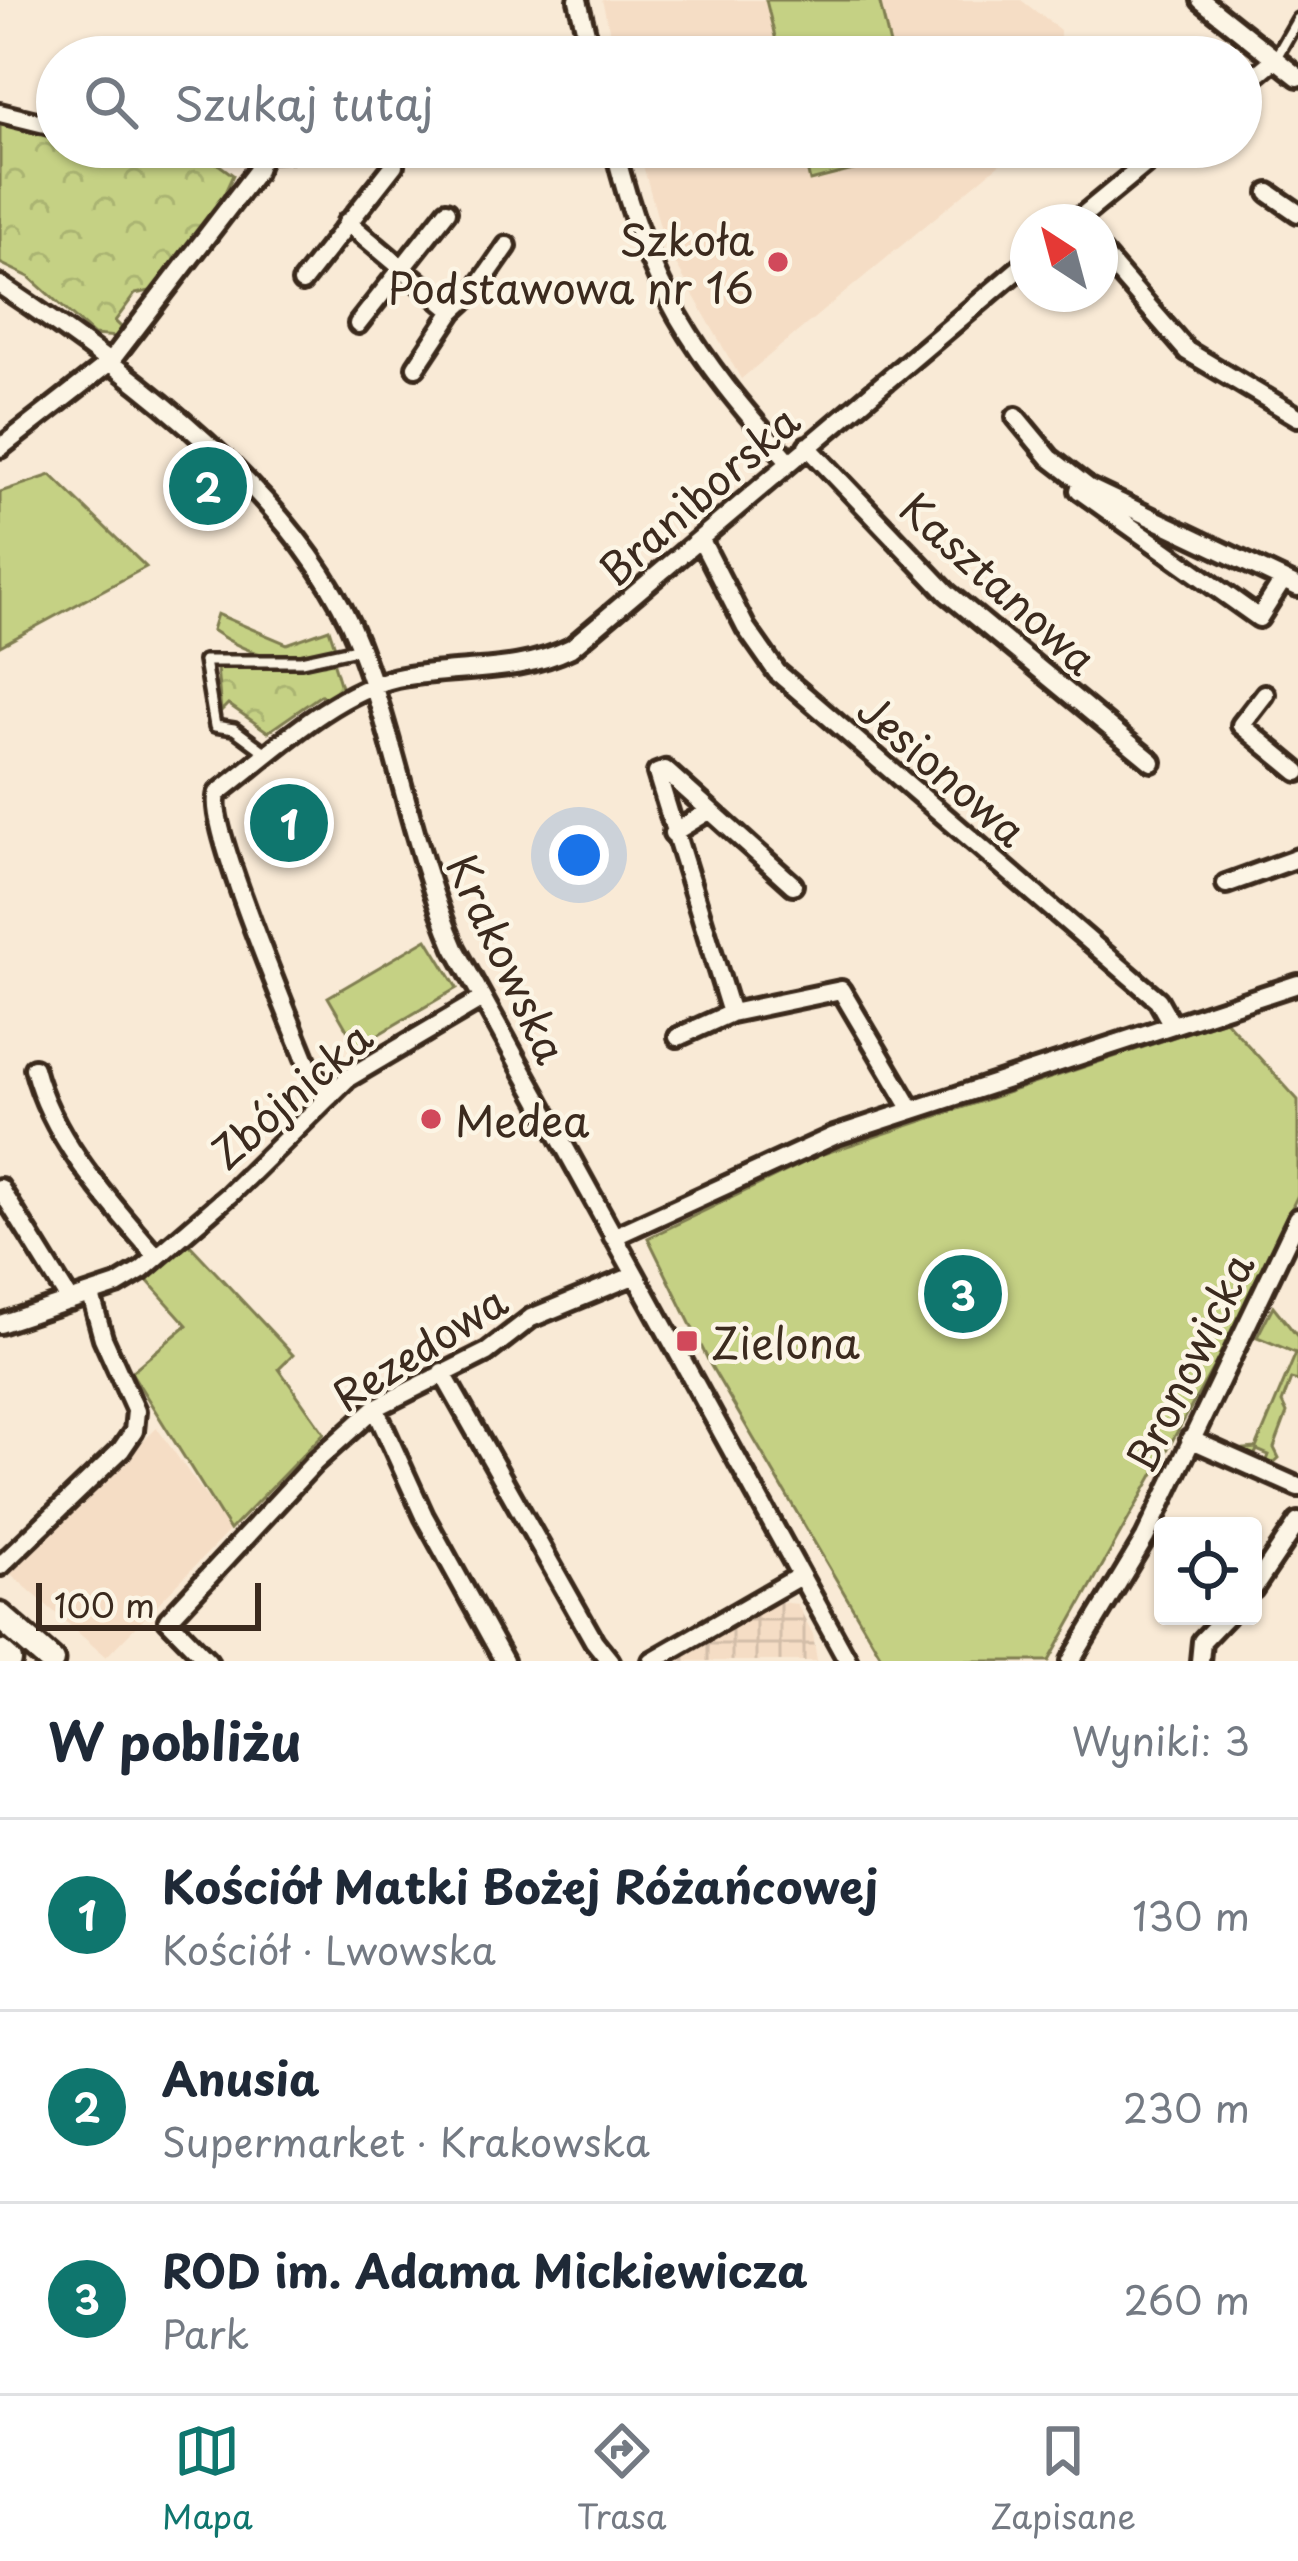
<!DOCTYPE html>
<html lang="pl">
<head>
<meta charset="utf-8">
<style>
  :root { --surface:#fff; --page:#f2f2f3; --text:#1f2937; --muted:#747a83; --line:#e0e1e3; --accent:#0f766e }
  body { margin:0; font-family:"Playpen Sans",sans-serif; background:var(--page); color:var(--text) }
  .controls { position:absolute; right:36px; bottom:36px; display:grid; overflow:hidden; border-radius:12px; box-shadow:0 3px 9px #0004 }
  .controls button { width:108px; height:108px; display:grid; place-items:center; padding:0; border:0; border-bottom:3px solid var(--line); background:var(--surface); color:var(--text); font:60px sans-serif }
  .compass { position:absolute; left:1010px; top:204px; width:108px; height:108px; border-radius:50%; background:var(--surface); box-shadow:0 3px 9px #0004; rotate:324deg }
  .scale { position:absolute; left:36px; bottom:30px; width:225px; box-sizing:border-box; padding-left:12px; border:6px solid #3b2a1e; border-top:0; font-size:33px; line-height:42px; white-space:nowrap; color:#3b2a1e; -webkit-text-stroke:9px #fcf5e5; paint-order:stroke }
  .you { position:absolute; left:579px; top:855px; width:42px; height:42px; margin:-30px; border:9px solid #fff; border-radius:50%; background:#1a73e8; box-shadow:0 0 0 18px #1a73e833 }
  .badge { display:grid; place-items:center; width:78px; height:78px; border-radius:50%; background:var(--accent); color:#fff; font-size:39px; font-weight:700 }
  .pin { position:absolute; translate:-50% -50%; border:6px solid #fff; box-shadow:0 3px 12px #0006 }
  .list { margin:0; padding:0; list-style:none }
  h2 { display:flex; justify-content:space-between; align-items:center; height:156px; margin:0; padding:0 48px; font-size:51px }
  h2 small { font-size:39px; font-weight:400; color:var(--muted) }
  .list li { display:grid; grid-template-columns:78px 1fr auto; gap:36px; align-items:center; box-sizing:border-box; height:192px; padding:0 48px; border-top:3px solid var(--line) }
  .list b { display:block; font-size:45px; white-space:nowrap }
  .list p { margin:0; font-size:39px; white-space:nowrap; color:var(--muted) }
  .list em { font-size:39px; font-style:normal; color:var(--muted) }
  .icon { flex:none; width:66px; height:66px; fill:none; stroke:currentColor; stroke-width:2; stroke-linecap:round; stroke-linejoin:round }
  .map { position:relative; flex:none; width:1298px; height:1661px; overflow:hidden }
  .search { position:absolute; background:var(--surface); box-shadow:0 3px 9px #0004; left:36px; right:36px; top:36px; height:132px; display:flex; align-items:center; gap:30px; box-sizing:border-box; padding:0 42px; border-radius:66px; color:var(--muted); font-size:45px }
  .sheet { height:732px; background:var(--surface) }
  nav { display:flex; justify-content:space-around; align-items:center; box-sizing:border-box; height:168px; border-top:3px solid var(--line); background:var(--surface); font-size:33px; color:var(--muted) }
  nav a { display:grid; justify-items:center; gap:6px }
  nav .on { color:var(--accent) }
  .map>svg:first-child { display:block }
  .built { fill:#f5ddc5 }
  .industrial { fill:url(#industrial-grid) }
  .green { fill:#c5d184; stroke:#807e51; stroke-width:3 }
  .forest { fill:url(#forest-crowns); stroke:#807e51; stroke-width:3 }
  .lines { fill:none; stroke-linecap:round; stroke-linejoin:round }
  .service-casing { stroke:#3b2a1e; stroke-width:18 }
  .minor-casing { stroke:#3b2a1e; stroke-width:26 }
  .secondary-casing { stroke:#3b2a1e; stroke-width:33 }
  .service { stroke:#fcf5e5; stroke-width:9 }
  .minor { stroke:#fcf5e5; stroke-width:16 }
  .secondary { stroke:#fcf5e5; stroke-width:24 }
  .poi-dot { fill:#d1495b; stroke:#fcf5e5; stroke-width:4.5 }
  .labels { text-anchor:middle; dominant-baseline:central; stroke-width:9; stroke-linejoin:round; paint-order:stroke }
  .poi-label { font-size:42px; fill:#3b2a1e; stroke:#fcf5e5; text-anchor:start }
  .street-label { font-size:42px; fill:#3b2a1e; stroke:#fcf5e5 }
</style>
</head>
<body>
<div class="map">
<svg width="1298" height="1661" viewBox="0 0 1298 1661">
  <defs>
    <pattern id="industrial-grid" width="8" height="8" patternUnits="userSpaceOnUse" patternTransform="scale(3)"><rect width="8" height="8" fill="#f5ddc5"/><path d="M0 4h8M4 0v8" fill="none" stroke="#d3bea9"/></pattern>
    <pattern id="forest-crowns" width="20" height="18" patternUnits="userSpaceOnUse" patternTransform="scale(3)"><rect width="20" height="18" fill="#c5d184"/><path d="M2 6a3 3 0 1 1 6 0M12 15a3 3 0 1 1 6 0" fill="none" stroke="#aab472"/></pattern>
  </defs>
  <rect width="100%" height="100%" fill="#f9ead6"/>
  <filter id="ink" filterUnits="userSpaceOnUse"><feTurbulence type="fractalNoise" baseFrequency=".00833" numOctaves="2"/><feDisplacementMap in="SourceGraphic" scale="24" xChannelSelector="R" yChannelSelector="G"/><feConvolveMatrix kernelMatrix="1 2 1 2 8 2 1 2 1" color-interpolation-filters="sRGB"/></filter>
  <g filter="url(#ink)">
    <!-- built -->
    <path class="built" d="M 602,0 L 1021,0 L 1060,30 L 1060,57 L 616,57 Z
      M 638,147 L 1020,147 L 741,379 L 665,245 Z
      M 157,1428 L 230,1530 L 106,1657 L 5,1569 Z"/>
    <!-- industrial -->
    <path class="industrial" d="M 780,1602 L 797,1604 L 813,1634 L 817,1661 L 673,1661 Z"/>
    <!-- green -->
    <path class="green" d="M 766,0 L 879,0 L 893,57 L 780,57 Z
      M 802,147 L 915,147 L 917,154 L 810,181 Z
      M 51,475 L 146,567 L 0,646 L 0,492 Z
      M 217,614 L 287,644 L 329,629 L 335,647 C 283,663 256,660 212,630 Z
      M 427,939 L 457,988 L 357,1047 L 328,997 Z
      M 1225,1020 L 1298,1100 L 1298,1195 L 1223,1350 L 1049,1661 L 884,1661 L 711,1366 L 648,1238 L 820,1155 Z
      M 189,1244 L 293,1355 L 279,1369 L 324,1433 L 230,1530 L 131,1372 L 187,1325 L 145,1278 Z
      M 1273,1306 L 1298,1337 L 1298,1381 L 1291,1379 L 1282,1403 L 1287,1413 L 1274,1448 L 1279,1458 L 1270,1466 L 1265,1466 L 1269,1455 L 1257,1450 L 1252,1460 L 1245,1449 L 1256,1448 L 1296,1353 L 1257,1337 Z"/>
    <!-- forest -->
    <path class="forest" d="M 0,120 L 57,134 L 57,147 L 207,156 L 233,175 L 216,212 L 155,290 L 135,294 L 115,321 L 123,329 L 117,337 L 94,335 L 29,277 L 0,263 Z
      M 333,661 L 341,687 L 326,701 L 321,695 L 268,732 L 228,704 L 221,711 L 217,668 L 301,668 Z"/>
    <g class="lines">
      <defs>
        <path id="service" d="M 1275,59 L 1298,19
          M 269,755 L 234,729 L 215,726 L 204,661 L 301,661 L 361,648"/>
        <path id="minor" d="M 578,0 L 592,57
          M 1201,0 L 1298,77
          M 1241,87 L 1275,59
          M 0,113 L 57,127
          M 194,147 L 263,152 L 378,147
          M 614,147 C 649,289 692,353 789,461
          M 1269,193 L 1298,213
          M 347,222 L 453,311 L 416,367
          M 1075,222 L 1166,147
          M 1100,251 L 1187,351 L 1298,417
          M 302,282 L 394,165 L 395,147
          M 0,285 C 125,368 303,500 358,643 C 397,743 412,849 455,948 L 848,1661
          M 453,311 L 477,289 L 507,246
          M 358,324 L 447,211
          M 1016,417 L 1050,458 L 1089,488 L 1298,587
          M 807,446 L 947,593 L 1152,762
          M 0,448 L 110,362 L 256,172 L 263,152
          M 1079,490 L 1259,618 L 1283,580
          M 701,540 L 746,628 L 777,672 L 1158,1000 L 1172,1025
          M 1265,694 L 1241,725 L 1298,772
          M 673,833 L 709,811
          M 1226,884 L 1298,858
          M 731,1013 L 657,773 L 665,770 L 793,885
          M 678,1037 L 731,1013 L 841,990 L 912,1110
          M 34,1068 C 53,1141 108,1200 157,1257
          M 330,1096 L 309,1068 C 293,1027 204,818 218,793 C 271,753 332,693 397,678 C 455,666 517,675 571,648 L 1028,261
          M 0,1188 L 70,1301
          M 613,1237 L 834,1136 L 1298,984
          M 0,1324 L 117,1285 L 142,1270 L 229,1195 L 348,1078 L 480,1000
          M 442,1372 L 594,1641 L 610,1661
          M 375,1408 L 424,1516 L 504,1661
          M 1190,1439 L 1298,1487
          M 0,1566 L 121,1450 L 134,1431 L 136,1411 L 103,1338 L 91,1295
          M 1253,1589 L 1298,1522
          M 208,1661 L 168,1620 L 315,1462 L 375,1408 L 487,1352 L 531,1318 L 633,1276
          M 652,1661 L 800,1576
          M 1071,1661 L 1145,1538 L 1298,1218
          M 1200,1661 L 1202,1641 L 1226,1616"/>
        <path id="secondary" d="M 0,1616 L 51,1661
          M 0,1653 L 9,1661"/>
      </defs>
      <!-- service casing -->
      <use href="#service" class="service-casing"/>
      <!-- minor casing -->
      <use href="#minor" class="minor-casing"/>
      <!-- secondary casing -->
      <use href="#secondary" class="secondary-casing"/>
      <!-- service -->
      <use href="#service" class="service"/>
      <!-- minor -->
      <use href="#minor" class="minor"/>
      <!-- secondary -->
      <use href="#secondary" class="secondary"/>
    </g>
  </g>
  <!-- markers -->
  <g class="poi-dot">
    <circle cx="778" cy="262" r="12"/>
    <circle cx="431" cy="1119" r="12"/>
    <rect x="675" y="1329" width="24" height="24" rx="6"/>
  </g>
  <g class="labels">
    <!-- poi labels -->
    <g class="poi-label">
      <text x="754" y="238" text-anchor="end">Szkoła<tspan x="754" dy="48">Podstawowa nr 16</tspan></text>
      <text x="455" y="1119">Medea</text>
      <text x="711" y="1341">Zielona</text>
    </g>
    <!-- street labels -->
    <g class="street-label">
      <text transform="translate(698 494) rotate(-41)">Braniborska</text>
      <text transform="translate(999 582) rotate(42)">Kasztanowa</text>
      <text transform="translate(943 769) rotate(41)">Jesionowa</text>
      <text transform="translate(508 958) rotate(65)">Krakowska</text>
      <text transform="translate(290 1094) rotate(-41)">Zbójnicka</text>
      <text transform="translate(419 1347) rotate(-32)">Rezedowa</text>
      <text transform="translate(1188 1362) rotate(-64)">Bronowicka</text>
    </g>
  </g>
</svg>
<div class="controls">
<button><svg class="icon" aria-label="locate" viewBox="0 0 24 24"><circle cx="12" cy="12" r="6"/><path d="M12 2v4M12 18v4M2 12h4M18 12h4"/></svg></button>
</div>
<svg class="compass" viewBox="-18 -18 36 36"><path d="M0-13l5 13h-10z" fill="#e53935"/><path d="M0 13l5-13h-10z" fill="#747a83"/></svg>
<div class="scale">100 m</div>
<div class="you"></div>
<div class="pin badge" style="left:289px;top:823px">1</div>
<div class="pin badge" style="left:208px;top:486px">2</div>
<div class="pin badge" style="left:963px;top:1294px">3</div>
<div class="search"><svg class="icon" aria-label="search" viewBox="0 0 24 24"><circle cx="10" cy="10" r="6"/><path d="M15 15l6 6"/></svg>Szukaj tutaj</div>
</div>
<section class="sheet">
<h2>W pobliżu<small>Wyniki: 3</small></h2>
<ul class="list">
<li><span class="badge">1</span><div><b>Kościół Matki Bożej Różańcowej</b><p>Kościół · Lwowska</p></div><em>130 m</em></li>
<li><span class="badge">2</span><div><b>Anusia</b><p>Supermarket · Krakowska</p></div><em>230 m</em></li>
<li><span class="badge">3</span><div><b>ROD im. Adama Mickiewicza</b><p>Park</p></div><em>260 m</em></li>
</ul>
</section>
<nav>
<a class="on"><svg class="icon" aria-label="map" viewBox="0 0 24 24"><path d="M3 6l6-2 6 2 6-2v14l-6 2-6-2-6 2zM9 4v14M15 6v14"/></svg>Mapa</a>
<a><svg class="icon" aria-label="directions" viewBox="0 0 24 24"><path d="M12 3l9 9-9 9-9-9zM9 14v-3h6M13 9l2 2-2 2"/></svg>Trasa</a>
<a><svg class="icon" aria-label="saved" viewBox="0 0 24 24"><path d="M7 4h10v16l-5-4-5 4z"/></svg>Zapisane</a>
</nav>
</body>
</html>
